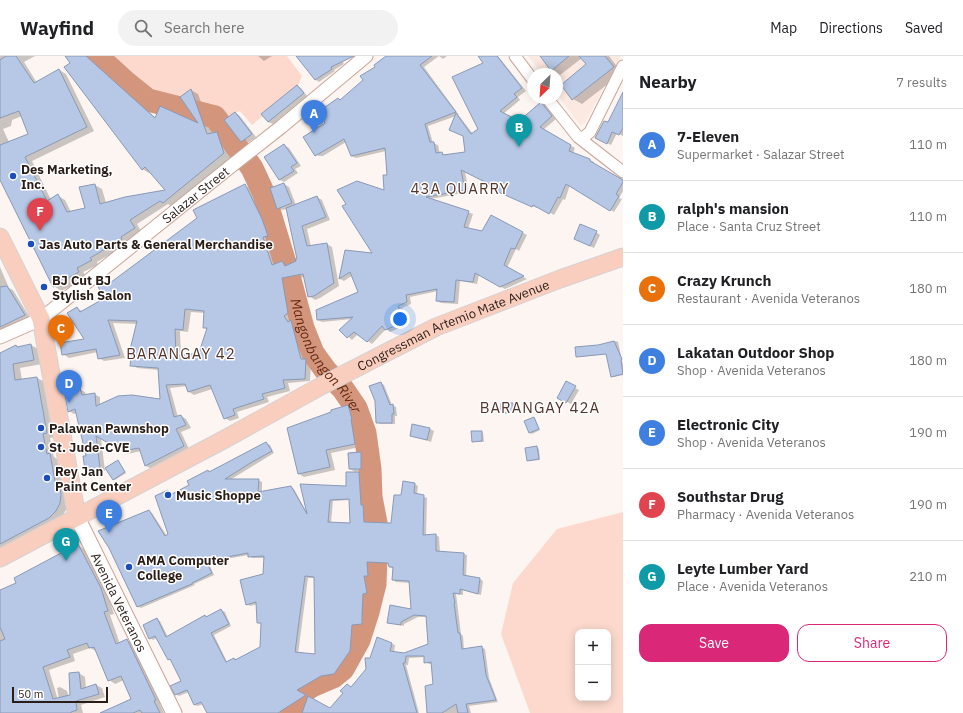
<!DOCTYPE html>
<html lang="en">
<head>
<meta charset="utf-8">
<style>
  :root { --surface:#fff; --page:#f2f2f2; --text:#202124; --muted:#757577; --line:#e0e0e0; --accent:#db2777 }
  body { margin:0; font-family:"IBM Plex Sans",sans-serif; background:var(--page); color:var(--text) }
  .controls { position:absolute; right:12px; bottom:12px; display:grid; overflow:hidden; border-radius:8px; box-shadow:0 2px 10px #0003 }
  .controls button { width:36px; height:36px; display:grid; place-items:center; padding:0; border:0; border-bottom:1px solid var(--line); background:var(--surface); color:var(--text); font:20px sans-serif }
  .compass { position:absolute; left:527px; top:12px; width:36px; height:36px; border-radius:50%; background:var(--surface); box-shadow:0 2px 10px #0003; rotate:205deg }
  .scale { position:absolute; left:12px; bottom:10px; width:96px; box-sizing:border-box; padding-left:4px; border:2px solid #2a1d18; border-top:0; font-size:11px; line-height:14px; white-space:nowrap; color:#2a1d18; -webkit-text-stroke:3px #fff; paint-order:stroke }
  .you { position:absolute; left:400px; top:263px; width:14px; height:14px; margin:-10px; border:3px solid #fff; border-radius:50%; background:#1a73e8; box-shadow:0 0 0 6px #1a73e833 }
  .badge { display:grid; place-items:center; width:26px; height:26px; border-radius:50%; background:var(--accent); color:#fff; font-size:13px; font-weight:700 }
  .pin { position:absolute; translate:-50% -33px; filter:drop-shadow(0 1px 2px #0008) }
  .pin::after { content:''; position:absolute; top:21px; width:14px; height:12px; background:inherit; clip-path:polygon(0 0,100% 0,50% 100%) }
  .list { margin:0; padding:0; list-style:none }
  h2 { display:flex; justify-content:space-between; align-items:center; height:52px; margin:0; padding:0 16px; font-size:17px }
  h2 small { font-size:13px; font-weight:400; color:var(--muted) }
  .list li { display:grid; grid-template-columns:26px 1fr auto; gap:12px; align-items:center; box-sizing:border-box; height:72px; padding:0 16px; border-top:1px solid var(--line) }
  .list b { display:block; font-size:15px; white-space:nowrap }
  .list p { margin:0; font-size:13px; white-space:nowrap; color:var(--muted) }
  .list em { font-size:13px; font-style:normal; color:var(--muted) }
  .actions { display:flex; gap:8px; padding:12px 16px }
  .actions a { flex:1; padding:9px 0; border:1px solid var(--accent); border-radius:12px; text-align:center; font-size:14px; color:var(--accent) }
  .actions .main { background:var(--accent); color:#fff }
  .icon { flex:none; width:22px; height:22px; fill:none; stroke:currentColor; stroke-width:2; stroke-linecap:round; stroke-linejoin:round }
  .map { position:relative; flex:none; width:623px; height:657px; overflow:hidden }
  header { display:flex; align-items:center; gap:24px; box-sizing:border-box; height:56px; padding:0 20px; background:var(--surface); border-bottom:1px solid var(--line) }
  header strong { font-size:19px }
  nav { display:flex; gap:22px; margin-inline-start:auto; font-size:14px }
  .search { width:280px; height:36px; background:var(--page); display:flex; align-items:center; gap:10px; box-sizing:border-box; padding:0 14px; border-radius:22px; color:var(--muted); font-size:15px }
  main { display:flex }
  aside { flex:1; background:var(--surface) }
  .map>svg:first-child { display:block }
  .built { fill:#fce9e2 }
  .green { fill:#fcd9cc; fill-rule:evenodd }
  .shadow { fill:#0003; fill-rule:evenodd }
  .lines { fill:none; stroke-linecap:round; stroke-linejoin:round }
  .river { stroke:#d4957d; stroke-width:23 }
  .building { fill:#b7c8e6; stroke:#8999b6; fill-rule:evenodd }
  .minor-casing { stroke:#c9a597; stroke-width:13 }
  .tertiary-casing { stroke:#c9a597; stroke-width:15 }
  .secondary-casing { stroke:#c9a597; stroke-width:17 }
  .primary-casing { stroke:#d4d2d1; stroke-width:19 }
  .minor { stroke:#fff; stroke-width:11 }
  .tertiary { stroke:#fff; stroke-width:13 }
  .secondary { stroke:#fff; stroke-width:15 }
  .primary { stroke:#facebe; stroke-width:17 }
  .poi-dot { fill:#1c4ebb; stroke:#fff; stroke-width:1.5 }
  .labels { text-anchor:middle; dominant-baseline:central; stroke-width:3; stroke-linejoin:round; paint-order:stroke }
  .poi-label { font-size:13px; font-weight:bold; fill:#2a1d18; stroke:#fff; text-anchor:start }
  .street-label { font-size:13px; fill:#2a1d18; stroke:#fff }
  .water-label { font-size:14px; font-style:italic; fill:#632910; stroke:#fff }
  .quarter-label { font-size:15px; letter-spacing:1px; fill:#53352a; stroke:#fff }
</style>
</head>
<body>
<header>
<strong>Wayfind</strong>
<div class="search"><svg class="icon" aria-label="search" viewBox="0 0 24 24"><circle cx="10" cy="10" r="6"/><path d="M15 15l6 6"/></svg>Search here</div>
<nav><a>Map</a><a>Directions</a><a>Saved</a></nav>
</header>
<main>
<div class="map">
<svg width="623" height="657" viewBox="0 0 623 657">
  <rect width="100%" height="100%" fill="#fdf5f2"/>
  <!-- built -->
  <path class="built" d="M 528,0 L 621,0 L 585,67 L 580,69 L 557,38 L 557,18 L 542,18 Z"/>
  <!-- green -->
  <path class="green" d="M 113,0 L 287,0 L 302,20 L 297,32 L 252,69 L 240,55 L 224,62 L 166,44 Z
    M 623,456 L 623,657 L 530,657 L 501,578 L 513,527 L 557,473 ZM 578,576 L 608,576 L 608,642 L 578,642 Z"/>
  <!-- shadow -->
  <path class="shadow" d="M 0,0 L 35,0 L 24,6 L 37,27 L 59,14 L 66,18 L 94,75 L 32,105 L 51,144 L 58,140 L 65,144 L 71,156 L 86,152 L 95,129 L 102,133 L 106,147 L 167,135 L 151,116 L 149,117 L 142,113 L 66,0 L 87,0 L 156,62 L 201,69 L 191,34 L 198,38 L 213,78 L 217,77 L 224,81 L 231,102 L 171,150 L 168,148 L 137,168 L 142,177 L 128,185 L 129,187 L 97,206 L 98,209 L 83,216 L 86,220 L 73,227 L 74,229 L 61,235 L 54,230 L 0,122 ZM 22,60 L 29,78 L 9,86 L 3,73 L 11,70 L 12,64 Z
    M 258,0 L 272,0 L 264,5 Z
    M 298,0 L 339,0 L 344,8 L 334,14 L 335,15 L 319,26 L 316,24 Z
    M 392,0 L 447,0 L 443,3 L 439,0 L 424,11 L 459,59 L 458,59 L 460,61 L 473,78 L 479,74 L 484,8 L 479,0 L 498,0 L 526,35 L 518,41 L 520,44 L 503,58 L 520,66 L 541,47 L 546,50 L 556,63 L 543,74 L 575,92 L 573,97 L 590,104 L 594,106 L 593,108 L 623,125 L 623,135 L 619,142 L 622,143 L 614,156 L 570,129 L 565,144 L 563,143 L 554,159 L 538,150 L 537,152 L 501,137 L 499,132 L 465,116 L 469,136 L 430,143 L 473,158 L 468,173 L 483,176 L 492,160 L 527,179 L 519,195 L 516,193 L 507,212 L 527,223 L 505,233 L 479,219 L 477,228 L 460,225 L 458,248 L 441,247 L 437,245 L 438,235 L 410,241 L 411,248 L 402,252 L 409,268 L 390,276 L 386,273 L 372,288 L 358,278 L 352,284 L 341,274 L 352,263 L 322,266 L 318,264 L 360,236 L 353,219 L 344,225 L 340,223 L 345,195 L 374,198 L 388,119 L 386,95 L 356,102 L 351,100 L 346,86 L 323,100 L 319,100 L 315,98 L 327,67 L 341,45 ZM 456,60 L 464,80 L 466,97 L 447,100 L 442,97 L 440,98 L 438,89 L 433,87 L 428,70 Z
    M 541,0 L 609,0 L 622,17 L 582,48 L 573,43 L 563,29 L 587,8 L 582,2 L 560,19 L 551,14 Z
    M 297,30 L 301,32 L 307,40 L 273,68 L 268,66 Z
    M 623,38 L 623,80 L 617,77 L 611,89 L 601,84 Z
    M 235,57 L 239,59 L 256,81 L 246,88 L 242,85 Z
    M 284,89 L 289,92 L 301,110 L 295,113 L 298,117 L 284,126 L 280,124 L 265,102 Z
    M 284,128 L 289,131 L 296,149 L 317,141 L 322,144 L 330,164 L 307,173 L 311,191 L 327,188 L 332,191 L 339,230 L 320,242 L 315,244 L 309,240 L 304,221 L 287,225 L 293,260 L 289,263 L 291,266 L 296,269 L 305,304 L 311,307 L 310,325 L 288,327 L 290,335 L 267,341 L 269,346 L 237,356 L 239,362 L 230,365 L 225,362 L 212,333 L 194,339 L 189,336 L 187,330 L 170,332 L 178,361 L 181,360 L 186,363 L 191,372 L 181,376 L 189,393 L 152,413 L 146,410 L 141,395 L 128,398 L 101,382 L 105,415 L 91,416 L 86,413 L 87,401 L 77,357 L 74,358 L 69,355 L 79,333 L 85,336 L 86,339 L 94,338 L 100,341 L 100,349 L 162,344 L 159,314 L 137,312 L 132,309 L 132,303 L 129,301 L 137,268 L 113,267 L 125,302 L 104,305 L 99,302 L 98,296 L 69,302 L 63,298 L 86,283 L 77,252 L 82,255 L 107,242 L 108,226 L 111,227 L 245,129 L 251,133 L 267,167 L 272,183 L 268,184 L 276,208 L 282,206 L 288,209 L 297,206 L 298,203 L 287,153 L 282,154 L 278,152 ZM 191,256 L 205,257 L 204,271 L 208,274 L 200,298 L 181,301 L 180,275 L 188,276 Z
    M 596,176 L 600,179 L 594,192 L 575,183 Z
    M 0,211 L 9,232 L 13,234 L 30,262 L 0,277 Z
    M 616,285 L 618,286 L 623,309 L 623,319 L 614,321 L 612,320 L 607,298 L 579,301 L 577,300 L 598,290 Z
    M 31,289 L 38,293 L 42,308 L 20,312 L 22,324 L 37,322 L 45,326 L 55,381 L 50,382 L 54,401 L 57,403 L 62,428 L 66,431 L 67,452 L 63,459 L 0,496 L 0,297 L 16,290 L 19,292 Z
    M 381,327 L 384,329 L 392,349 L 396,351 L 397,360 L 395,360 L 395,368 L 380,368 L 377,366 L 376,345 Z
    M 566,327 L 579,334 L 571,348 L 558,341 Z
    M 513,348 L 514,349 L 515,357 L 502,356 Z
    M 347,350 L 353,353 L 357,366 L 356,366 L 360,391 L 331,397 L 335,414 L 304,421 L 299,418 Z
    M 534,362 L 535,363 L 540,374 L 532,378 L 530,377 L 525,366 Z
    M 413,369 L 430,373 L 434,375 L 431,386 L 411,379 Z
    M 481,376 L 483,377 L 484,386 L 473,385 Z
    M 266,387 L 270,389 L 274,397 L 230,424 L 258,424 L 262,426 L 262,436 L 291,431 L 294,433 L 306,455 L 347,431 L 357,417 L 350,413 L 360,398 L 365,400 L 365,415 L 356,415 L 362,419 L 364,450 L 366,452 L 367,467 L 392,468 L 402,441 L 415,428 L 418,430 L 417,439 L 427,442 L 426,480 L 436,479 L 439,481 L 440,497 L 463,498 L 467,499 L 466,521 L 480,523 L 483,525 L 481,539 L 463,534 L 463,539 L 456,538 L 461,578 L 463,580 L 464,594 L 481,591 L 485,593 L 489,622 L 498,646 L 469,650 L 471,657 L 428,657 L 434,629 L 432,608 L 429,608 L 425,606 L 425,601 L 409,602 L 408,609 L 406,609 L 419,657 L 303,657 L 330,653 L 352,632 L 367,613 L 370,603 L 392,588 L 395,589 L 394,596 L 404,598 L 429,589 L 427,561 L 418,561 L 404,568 L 404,570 L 388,566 L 413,555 L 410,527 L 396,526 L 393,524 L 394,513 L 390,511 L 389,508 L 370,507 L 371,521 L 367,521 L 370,539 L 367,539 L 365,569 L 355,570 L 354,597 L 338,619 L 325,621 L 299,636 L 308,641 L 284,657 L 208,657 L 203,648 L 198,650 L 195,649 L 189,636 L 179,640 L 176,638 L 183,625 L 172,604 L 169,603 L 157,582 L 153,584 L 150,582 L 157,563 L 160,565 L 168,581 L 205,560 L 207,561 L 221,554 L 225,556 L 231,570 L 214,579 L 227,606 L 234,603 L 237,604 L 261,591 L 262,568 L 258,566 L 258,548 L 250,550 L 247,548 L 264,519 L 265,502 L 252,502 L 249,499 L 208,506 L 214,519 L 194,528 L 195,529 L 141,552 L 137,550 L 149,455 L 152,457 L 167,480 L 170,478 L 168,435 L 172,439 ZM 350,444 L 351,468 L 331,467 L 333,445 ZM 308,522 L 315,522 L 316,600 L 298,598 Z
    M 537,392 L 539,393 L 540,404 L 529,405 L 528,404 Z
    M 118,405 L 126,417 L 115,424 L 114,423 Z
    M 78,489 L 84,493 L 107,537 L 114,558 L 110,559 L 120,588 L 127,584 L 133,588 L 162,647 L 160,648 L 164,657 L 120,657 L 133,643 L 124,624 L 115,628 L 109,624 L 96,595 L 90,592 L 73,598 L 75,605 L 49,614 L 58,644 L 59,643 L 57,632 L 60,631 L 67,635 L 69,641 L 72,640 L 70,618 L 79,617 L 85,621 L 86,632 L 96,629 L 102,632 L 105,641 L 81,649 L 83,657 L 0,657 L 0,535 L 17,527 Z"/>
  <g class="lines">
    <!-- river -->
    <path class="river" id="s1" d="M 97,0 L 127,27 L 148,44 L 215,61 L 252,112 L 264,138 L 289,220 L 303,272 L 313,297 L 326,315 L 343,333 L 356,352 L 365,377 L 370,413 L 371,441 L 377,472 L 375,528 L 368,556 L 359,584 L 343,613 L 333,621 L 312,630 L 300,638 L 291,657"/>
  </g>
  <!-- building -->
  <path class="building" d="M 6,0 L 16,0 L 34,27 L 59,13 L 87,71 L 25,101 L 47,145 L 58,138 L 67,156 L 85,152 L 79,131 L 95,128 L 100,148 L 125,141 L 165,134 L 145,111 L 142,114 L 64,11 L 70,7 L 65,0 L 86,0 L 155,62 L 160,50 L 198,67 L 180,41 L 191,33 L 207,78 L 217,76 L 224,97 L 163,147 L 160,145 L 130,164 L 135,172 L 121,181 L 122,183 L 90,202 L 92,204 L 77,212 L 79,216 L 66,223 L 67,226 L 53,231 L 0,124 L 0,89 L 28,78 L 19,55 L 0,62 L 0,4 Z
    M 296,0 L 354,0 L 331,11 L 332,13 L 315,24 Z
    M 386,0 L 432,0 L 420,9 L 456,56 L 425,68 L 430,86 L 434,86 L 436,97 L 442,96 L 443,99 L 465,96 L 463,80 L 449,74 L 456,57 L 471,78 L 478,73 L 452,21 L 483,7 L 478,0 L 497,0 L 522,32 L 514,38 L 517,41 L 500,55 L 519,65 L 541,46 L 552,60 L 540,71 L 571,89 L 569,95 L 590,103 L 590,105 L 623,124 L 623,126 L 616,138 L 619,140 L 610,155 L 566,128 L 560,142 L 558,141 L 549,158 L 533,149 L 532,151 L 496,135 L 497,132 L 461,114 L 465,134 L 426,141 L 469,155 L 464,171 L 482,175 L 491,159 L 523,176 L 515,193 L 511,192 L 504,209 L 524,220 L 500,231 L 475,217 L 473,226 L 456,224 L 454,246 L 436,245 L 437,233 L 406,239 L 407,246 L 398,250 L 405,266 L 385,274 L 382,270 L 367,286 L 354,276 L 347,282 L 339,274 L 353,261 L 317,264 L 316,254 L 358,236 L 350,216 L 339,223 L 345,194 L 372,197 L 342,150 L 346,148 L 337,134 L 357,125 L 384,134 L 383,119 L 387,119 L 385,92 L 351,100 L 344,83 L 315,100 L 303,81 L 325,67 L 318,56 L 338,42 L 340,44 L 363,24 L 360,20 L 375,11 L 374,9 Z
    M 540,0 L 569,0 L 551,15 Z
    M 579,0 L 605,0 L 614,11 L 572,44 L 561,29 L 586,8 Z
    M 297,29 L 304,37 L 268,66 L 261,58 Z
    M 623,36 L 623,72 L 619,79 L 612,76 L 607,88 L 595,82 L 604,65 L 608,66 Z
    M 235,56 L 252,78 L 241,86 L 224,64 Z
    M 284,88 L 297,107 L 291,111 L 294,115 L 279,124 L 264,101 Z
    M 284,127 L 292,147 L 277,153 L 270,132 Z
    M 245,128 L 262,163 L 268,180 L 263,181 L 272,209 L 282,205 L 285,210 L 296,205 L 295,203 L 297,203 L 286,152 L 317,140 L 326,161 L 302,170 L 307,190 L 327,187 L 334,227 L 314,240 L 308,241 L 303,218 L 282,222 L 288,257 L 284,260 L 288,266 L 291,264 L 301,303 L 306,303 L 305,323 L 283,324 L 285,332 L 262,338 L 264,343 L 233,353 L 235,359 L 224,363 L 210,329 L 188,336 L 185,328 L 166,329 L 174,361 L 181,359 L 186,369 L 176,373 L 184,390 L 145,410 L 139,392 L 122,395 L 96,380 L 100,412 L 85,414 L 83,400 L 86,400 L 75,353 L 68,356 L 64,335 L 80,332 L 82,339 L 95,337 L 96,350 L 118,340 L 132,339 L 160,343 L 158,312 L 130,310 L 131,302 L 128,302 L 137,265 L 108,264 L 120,299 L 98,303 L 96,293 L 62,299 L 60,287 L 84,283 L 67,257 L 77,251 L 80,256 L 105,242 L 98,231 L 108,224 L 110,227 L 197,162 L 193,154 ZM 185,253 L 204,255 L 203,272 L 207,272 L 199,297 L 176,300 L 175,273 L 183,274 Z
    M 580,168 L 597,175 L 590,190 L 574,183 Z
    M 7,230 L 25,259 L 0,271 L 0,231 Z
    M 614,285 L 622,303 L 621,304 L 623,318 L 611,321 L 606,298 L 576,301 L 575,291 L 598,289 Z
    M 31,288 L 34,304 L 13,308 L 15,324 L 37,321 L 47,377 L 43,378 L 47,398 L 50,397 L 55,426 L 59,426 L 61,438 L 60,447 L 56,455 L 49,462 L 0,488 L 0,297 L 16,289 L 17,291 Z
    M 566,325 L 576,330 L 566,347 L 557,342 Z
    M 381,326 L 390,349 L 393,348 L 394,358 L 392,358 L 392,367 L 376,367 L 375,345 L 369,330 Z
    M 501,347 L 513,347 L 513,357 L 501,357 Z
    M 348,349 L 352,363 L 351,363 L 355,388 L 326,394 L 330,411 L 298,418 L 287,372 L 331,356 L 331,354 Z
    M 534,361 L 539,373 L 529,377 L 524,365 Z
    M 412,368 L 430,372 L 427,384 L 410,380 Z
    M 471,375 L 482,375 L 482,385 L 472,386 Z
    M 266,386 L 272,395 L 252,406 L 225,423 L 259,423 L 258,436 L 291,430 L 307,458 L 300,428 L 346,430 L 346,416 L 359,416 L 361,449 L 363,449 L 364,466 L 391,467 L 394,439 L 401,439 L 403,425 L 415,427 L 414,437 L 424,439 L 423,479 L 436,478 L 436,495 L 464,497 L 463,519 L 480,522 L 478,538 L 460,533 L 460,538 L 453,537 L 455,547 L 454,547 L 458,577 L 460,577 L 462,593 L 482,590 L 486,619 L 496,644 L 466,648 L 468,657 L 458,657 L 456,648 L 442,657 L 427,657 L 425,630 L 433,628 L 431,606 L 424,607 L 424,600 L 406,600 L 405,607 L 403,607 L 417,657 L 302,657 L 308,640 L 330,652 L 343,637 L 340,635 L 347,628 L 351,631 L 366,613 L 365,602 L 370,602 L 377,581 L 392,587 L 390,595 L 404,597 L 428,588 L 426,560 L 414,559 L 401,566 L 401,569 L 387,567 L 390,549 L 411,553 L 409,525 L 392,524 L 393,511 L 389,511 L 388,507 L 367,506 L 368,520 L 364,520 L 367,537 L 363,538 L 362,559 L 362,568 L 352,569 L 350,595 L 334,618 L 321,620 L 297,634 L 306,639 L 278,657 L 207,657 L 201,646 L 194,649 L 187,634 L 175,639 L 170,630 L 181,625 L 170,603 L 168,604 L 155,580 L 149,583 L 143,569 L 157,562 L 166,581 L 205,559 L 206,561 L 221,553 L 229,568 L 211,577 L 226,606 L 234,602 L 235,604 L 260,591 L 261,567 L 257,567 L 256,546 L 246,549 L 240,524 L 263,518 L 264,500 L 248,501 L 248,497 L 206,505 L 212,517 L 192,527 L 192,528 L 137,551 L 109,492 L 98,475 L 149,454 L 165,480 L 168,478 L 155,440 L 168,434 L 170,439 L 189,429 L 187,425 L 208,414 L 209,416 ZM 349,443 L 350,467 L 328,466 L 330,444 ZM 305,520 L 314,521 L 315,598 L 295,596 Z
    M 537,390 L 539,403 L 527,405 L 525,392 Z
    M 361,396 L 361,413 L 349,413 L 348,397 Z
    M 118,404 L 125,416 L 113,424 L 105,412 Z
    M 78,488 L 101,532 L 108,555 L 104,556 L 116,588 L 127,583 L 156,644 L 154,645 L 160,657 L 142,657 L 140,654 L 133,657 L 100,657 L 131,643 L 121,620 L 108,625 L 94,591 L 89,592 L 87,587 L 67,594 L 70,601 L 43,611 L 53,643 L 70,639 L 69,617 L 79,616 L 81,633 L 96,628 L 99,638 L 76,645 L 77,654 L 71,656 L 71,657 L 0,657 L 0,585 L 5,583 L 0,571 L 0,534 L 16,527 L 14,522 Z"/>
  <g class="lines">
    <defs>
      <path id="minor" d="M 515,0 L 533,24
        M 547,42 L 578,81 L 584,81 L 590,76 L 623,10
        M 578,81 L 623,116"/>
      <g id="tertiary">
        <path id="s2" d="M 0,281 L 41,263 L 230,111 L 281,71 L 366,0"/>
      </g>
      <g id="secondary">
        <path id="s3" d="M 77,461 L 174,657"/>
      </g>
      <g id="primary">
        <path d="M 0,181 L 41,263 L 77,461"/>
        <path id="s4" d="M 0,502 L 225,383 L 323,329 L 436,271 L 560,223 L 623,201"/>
      </g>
    </defs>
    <!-- minor casing -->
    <use href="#minor" class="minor-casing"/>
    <!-- tertiary casing -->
    <use href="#tertiary" class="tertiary-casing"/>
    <!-- secondary casing -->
    <use href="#secondary" class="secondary-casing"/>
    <!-- primary casing -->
    <use href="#primary" class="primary-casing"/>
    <!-- minor -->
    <use href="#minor" class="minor"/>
    <!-- tertiary -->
    <use href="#tertiary" class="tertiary"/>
    <!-- secondary -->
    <use href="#secondary" class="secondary"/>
    <!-- primary -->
    <use href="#primary" class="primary"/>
  </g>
  <!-- markers -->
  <g class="poi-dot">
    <circle cx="13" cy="120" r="4"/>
    <circle cx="31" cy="188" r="4"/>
    <circle cx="44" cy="231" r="4"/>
    <circle cx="41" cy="372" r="4"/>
    <circle cx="41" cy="391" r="4"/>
    <circle cx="47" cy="422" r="4"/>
    <circle cx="168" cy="439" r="4"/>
    <circle cx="129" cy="511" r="4"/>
  </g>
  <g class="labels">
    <!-- poi labels -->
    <g class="poi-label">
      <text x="21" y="113">Des Marketing,<tspan x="21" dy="15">Inc.</tspan></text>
      <text x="39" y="188">Jas Auto Parts &amp; General Merchandise</text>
      <text x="52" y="224">BJ Cut BJ<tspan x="52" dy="15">Stylish Salon</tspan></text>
      <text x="49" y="372">Palawan Pawnshop</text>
      <text x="49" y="391">St. Jude-CVE</text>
      <text x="55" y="415">Rey Jan<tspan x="55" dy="15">Paint Center</tspan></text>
      <text x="176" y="439">Music Shoppe</text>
      <text x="137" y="504">AMA Computer<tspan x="137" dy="15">College</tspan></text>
    </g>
    <!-- street labels -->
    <g class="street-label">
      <text stroke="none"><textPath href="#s2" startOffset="243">Salazar Street</textPath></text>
      <text stroke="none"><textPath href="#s4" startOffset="510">Congressman Artemio Mate Avenue</textPath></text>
      <text stroke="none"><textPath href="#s3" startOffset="95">Avenida Veteranos</textPath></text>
    </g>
    <!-- water labels -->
    <g class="water-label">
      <text stroke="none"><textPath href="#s1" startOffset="403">Mangonbangon River</textPath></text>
    </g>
    <!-- quarter labels -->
    <g class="quarter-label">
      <text x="460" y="132">43A QUARRY</text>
      <text x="181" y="297">BARANGAY 42</text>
      <text x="540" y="351">BARANGAY 42A</text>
    </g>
  </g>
</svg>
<div class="controls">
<button>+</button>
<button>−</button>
</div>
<svg class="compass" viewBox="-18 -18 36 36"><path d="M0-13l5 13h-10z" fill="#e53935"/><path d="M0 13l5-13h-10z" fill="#757577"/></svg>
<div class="scale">50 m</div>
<div class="you"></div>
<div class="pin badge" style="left:314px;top:77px;background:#3f7fe0">A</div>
<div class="pin badge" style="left:519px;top:91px;background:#0f9aa8">B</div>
<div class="pin badge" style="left:61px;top:292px;background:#e8710a">C</div>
<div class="pin badge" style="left:69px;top:347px;background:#3f7fe0">D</div>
<div class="pin badge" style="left:109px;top:477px;background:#3f7fe0">E</div>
<div class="pin badge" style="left:40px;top:175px;background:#e0444e">F</div>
<div class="pin badge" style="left:66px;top:505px;background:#0f9aa8">G</div>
</div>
<aside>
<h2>Nearby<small>7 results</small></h2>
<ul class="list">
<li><span class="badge" style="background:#3f7fe0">A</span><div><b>7-Eleven</b><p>Supermarket · Salazar Street</p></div><em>110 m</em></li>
<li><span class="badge" style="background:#0f9aa8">B</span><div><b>ralph's mansion</b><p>Place · Santa Cruz Street</p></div><em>110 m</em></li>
<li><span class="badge" style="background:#e8710a">C</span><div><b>Crazy Krunch</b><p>Restaurant · Avenida Veteranos</p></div><em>180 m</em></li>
<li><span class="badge" style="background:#3f7fe0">D</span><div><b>Lakatan Outdoor Shop</b><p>Shop · Avenida Veteranos</p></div><em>180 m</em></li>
<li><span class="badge" style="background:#3f7fe0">E</span><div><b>Electronic City</b><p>Shop · Avenida Veteranos</p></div><em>190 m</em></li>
<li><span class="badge" style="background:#e0444e">F</span><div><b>Southstar Drug</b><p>Pharmacy · Avenida Veteranos</p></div><em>190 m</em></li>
<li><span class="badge" style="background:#0f9aa8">G</span><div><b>Leyte Lumber Yard</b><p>Place · Avenida Veteranos</p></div><em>210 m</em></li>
</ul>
<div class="actions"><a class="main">Save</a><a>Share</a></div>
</aside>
</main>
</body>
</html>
